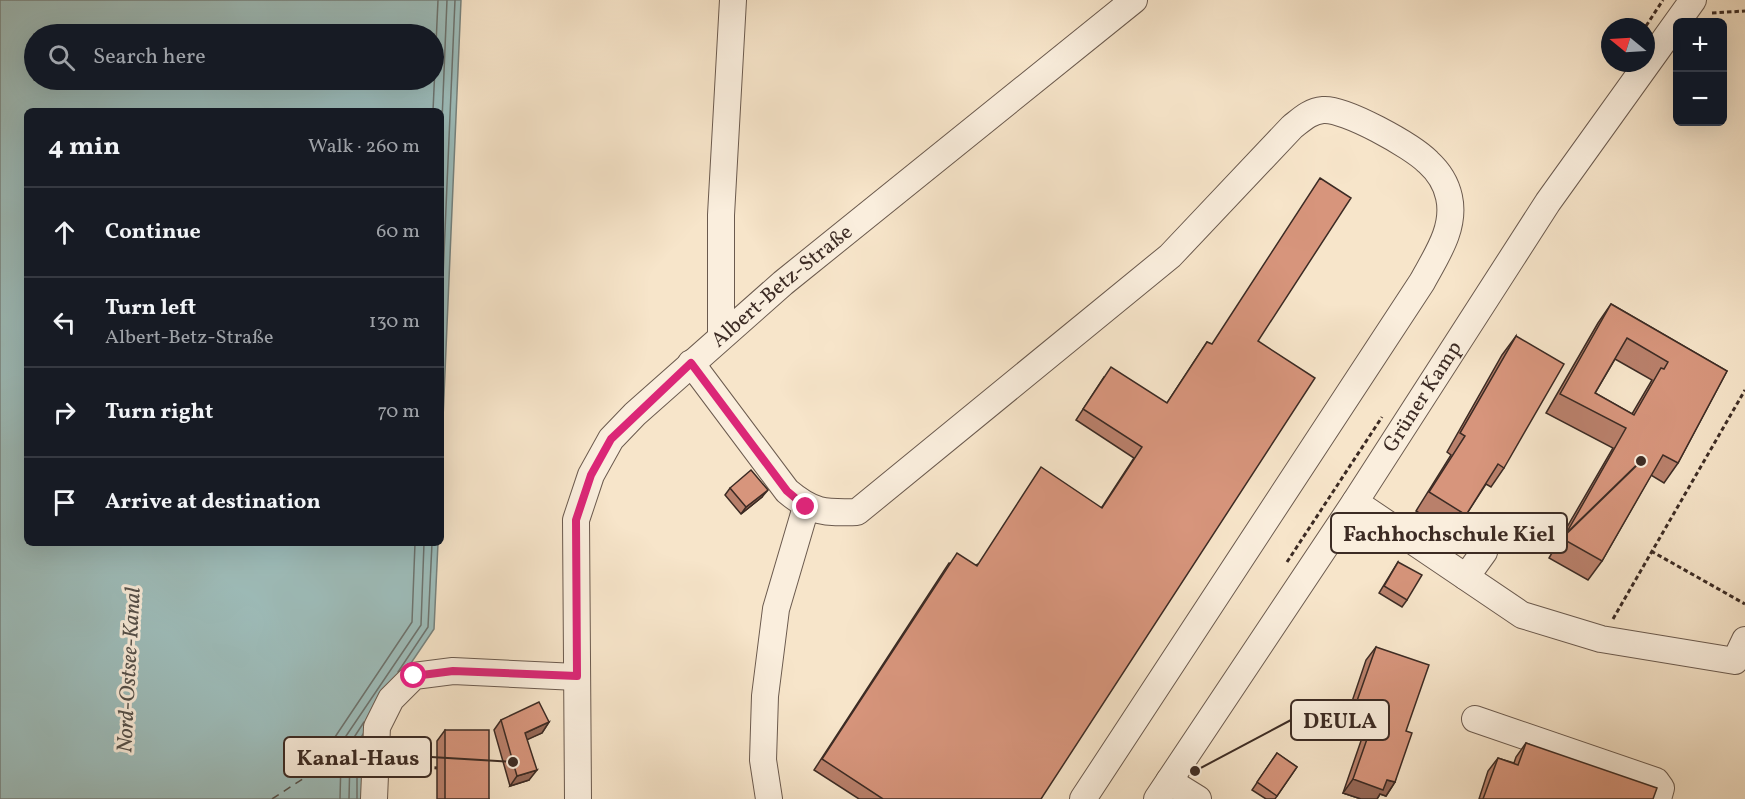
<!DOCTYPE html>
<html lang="en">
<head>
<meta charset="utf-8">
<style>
  :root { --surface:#171b24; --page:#242831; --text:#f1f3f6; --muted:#9ea1a6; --line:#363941 }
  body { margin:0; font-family:Vollkorn,serif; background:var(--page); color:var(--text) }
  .controls { position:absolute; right:18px; top:18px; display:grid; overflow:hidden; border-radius:9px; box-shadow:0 6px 24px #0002 }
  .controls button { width:54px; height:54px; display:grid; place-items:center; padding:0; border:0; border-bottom:2px solid var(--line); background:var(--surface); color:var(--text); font:30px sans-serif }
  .compass { position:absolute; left:1601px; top:18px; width:54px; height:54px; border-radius:50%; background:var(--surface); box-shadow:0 6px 24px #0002; rotate:288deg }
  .stop { position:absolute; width:18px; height:18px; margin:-14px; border:4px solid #db2777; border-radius:50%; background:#fff }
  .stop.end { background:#db2777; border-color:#fff; box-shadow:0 2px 6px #0008 }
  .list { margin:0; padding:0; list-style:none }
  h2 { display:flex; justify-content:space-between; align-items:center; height:78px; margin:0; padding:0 24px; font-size:26px }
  h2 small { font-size:20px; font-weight:400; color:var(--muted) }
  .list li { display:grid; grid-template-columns:39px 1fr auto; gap:18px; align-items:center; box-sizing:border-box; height:90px; padding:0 24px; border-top:2px solid var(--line) }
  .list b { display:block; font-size:22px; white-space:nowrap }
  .list p { margin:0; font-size:20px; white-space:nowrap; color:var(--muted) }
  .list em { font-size:20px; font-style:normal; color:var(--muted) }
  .icon { flex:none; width:33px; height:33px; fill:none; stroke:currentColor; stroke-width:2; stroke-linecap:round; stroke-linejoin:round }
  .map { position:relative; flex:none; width:1745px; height:799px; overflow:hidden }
  .search { position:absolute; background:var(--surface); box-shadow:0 6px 24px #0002; left:24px; top:24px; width:420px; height:66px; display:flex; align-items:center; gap:15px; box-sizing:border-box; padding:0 21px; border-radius:33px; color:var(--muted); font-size:22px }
  .panel { position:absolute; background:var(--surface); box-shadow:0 6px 24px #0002; left:24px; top:108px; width:420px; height:438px; border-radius:9px }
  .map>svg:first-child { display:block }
  .water { fill:#9ebebc; stroke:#77837f; stroke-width:1.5; fill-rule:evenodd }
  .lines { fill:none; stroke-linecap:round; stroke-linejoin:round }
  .shore { stroke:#6d7470; stroke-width:1.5 }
  .ferry { stroke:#54504a; stroke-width:1.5; stroke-dasharray:8 6; stroke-linecap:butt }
  .minor-casing { stroke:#6b5a4e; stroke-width:28 }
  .path { stroke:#3c2b24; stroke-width:3; stroke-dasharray:4.5 3; stroke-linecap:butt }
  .minor { stroke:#faeedd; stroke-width:26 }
  .wall { fill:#b9806b; stroke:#3c2b24; stroke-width:1.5; fill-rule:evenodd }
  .shaded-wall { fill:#966857; stroke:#3c2b24; stroke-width:1.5 }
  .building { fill:#d7957c; stroke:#3c2b24; stroke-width:1.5; fill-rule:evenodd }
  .route { stroke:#db2777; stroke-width:8 }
  .labels { text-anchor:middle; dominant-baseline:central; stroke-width:6; stroke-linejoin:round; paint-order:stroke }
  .street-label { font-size:21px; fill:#3c2b24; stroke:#faeedd }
  .water-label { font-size:22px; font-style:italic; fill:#54504a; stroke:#faeedd }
  .leader { fill:none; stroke:#3c2b24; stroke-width:2 }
  .callout-dot { fill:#3c2b24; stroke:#faeedd; stroke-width:2 }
  .callout { fill:#faeedd; stroke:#3c2b24; stroke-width:2 }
  .callout-label { font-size:22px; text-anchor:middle; font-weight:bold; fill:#3c2b24 }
</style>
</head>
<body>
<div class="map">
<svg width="1745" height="799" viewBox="0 0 1745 799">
  <rect width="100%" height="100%" fill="#f7e5ca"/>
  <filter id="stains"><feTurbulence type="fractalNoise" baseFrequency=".00333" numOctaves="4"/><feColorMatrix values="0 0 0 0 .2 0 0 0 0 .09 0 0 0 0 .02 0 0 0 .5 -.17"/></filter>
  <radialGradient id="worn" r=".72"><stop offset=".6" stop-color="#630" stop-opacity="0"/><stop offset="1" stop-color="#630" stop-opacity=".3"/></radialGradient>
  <!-- water -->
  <path class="water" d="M 0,0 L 461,0 L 441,465 L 441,111 L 27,111 L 27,543 L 438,543 L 434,629 L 357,743 L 363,748 L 363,799 L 0,799 ZM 34,34 L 434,34 L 434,80 L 34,80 Z"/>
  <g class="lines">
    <!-- shore -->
    <path class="shore" d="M 433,111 L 438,0
      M 441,145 L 447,0
      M 441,323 L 455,0
      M 398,672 L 428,627 L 432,543
      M 340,799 L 341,759 L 335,748 L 335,737 L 412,622 L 415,543
      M 349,799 L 350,756 L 344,747 L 344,739 L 421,625 L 424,543
      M 357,799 L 357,752 L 351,742 L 364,722"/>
    <!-- ferry -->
    <path class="ferry" d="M 272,799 L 364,739"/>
    <defs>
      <g id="minor">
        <path d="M 721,336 L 721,215 L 733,0"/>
        <path d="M 691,363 L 787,491 C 813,513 824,513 857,512 L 1170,256 L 1292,127 C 1301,120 1310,111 1323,110 C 1345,108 1412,146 1428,162 C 1439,172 1446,183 1449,197 C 1456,228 1436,256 1422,282 L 1083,799"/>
        <path d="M 1355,502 L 1522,615 L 1601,639 L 1735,661 L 1745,640"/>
        <path d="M 1466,577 L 1484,552"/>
        <path d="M 1475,719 L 1656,781 L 1661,788 L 1658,799"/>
        <path d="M 1169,781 L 1198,799"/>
        <path d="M 374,799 L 377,727 L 391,699 L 414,676 L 453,671 L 577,677"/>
        <path id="s1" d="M 578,799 L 576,520 L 591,475 L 611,439 L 635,414 L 783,283 L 1134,0"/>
        <path d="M 769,799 L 763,760 L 765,696 L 776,609 L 806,507"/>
        <path id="s2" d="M 1157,799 L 1355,502 L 1548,202 L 1693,0"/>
      </g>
    </defs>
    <!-- minor casing -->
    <use href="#minor" class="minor-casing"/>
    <!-- path -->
    <path class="path" d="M 1712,13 L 1745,11
      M 1646,26 L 1663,0
      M 1651,551 L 1745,604
      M 1287,562 L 1382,417
      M 1613,619 L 1745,390
      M 397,766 L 437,768"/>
    <!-- minor -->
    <use href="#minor" class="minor"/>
  </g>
  <!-- wall -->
  <path class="wall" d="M 1611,304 L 1727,371 L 1678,463 L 1664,483 L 1651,475 L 1602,561 L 1588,580 L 1549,558 L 1613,448 L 1546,413 L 1598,323 ZM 1615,359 L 1652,380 L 1632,414 L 1595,393 Z
    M 1516,336 L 1504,468 L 1491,487 L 1486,484 L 1453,535 L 1416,511 L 1451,455 L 1447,452 L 1502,355 Z
    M 1258,341 L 1041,799 L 859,799 L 814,770 L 949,563 L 976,565 L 1102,507 L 1134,458 L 1076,420 L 1104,377 L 1167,403 L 1207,342 L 1211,344 Z
    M 730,488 L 762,497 L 741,514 L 725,495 Z
    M 1398,562 L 1407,600 L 1402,607 L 1379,593 Z
    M 1376,647 L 1406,731 L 1395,782 L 1386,796 L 1380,794 L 1377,799 L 1361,799 L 1343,793 L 1363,735 L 1343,728 L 1366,660 Z
    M 501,720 L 549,722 L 542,733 L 527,739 L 529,780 L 510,786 L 494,730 Z
    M 445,730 L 489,799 L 437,799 L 437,741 Z
    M 1526,743 L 1653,799 L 1479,799 L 1488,771 L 1498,758 L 1514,763 L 1516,757 Z
    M 1277,753 L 1297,767 L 1275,799 L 1266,799 L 1252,790 Z"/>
  <!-- shaded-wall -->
  <path class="shaded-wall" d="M 768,490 L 762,497 L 741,514 L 746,507 Z
    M 1352,715 L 1373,722 L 1363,735 L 1343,728 Z
    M 549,722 L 542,733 L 518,744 L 525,733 Z
    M 537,770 L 529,780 L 510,786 L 517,776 Z
    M 1353,779 L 1387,780 L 1395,782 L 1386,796 L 1380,794 L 1377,799 L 1361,799 L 1343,793 Z"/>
  <!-- building -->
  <path class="building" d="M 1320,178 L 1351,198 L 1258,341 L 1315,378 L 1041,799 L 883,799 L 822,759 L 957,553 L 977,566 L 1041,467 L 1102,508 L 1142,447 L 1083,409 L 1111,367 L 1167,403 L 1207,342 L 1212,344 Z
    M 1611,304 L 1727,371 L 1678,463 L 1663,455 L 1602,561 L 1563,539 L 1626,428 L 1560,394 ZM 1627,338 L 1668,362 L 1664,369 L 1661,368 L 1634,415 L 1595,393 Z
    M 1516,336 L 1564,364 L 1504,468 L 1498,464 L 1466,515 L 1429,492 L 1465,436 L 1460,433 Z
    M 751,470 L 768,490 L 746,507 L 730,488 Z
    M 1398,562 L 1422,575 L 1407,600 L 1384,586 Z
    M 1376,647 L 1429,665 L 1406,731 L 1412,733 L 1395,782 L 1387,780 L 1383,790 L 1353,779 L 1373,722 L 1352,715 Z
    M 539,702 L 549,722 L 525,733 L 537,770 L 517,776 L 501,720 Z
    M 445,730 L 489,730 L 489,799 L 445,799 Z
    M 1526,743 L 1657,788 L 1653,799 L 1483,799 L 1498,758 L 1518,765 Z
    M 1277,753 L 1297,767 L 1277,796 L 1257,782 Z"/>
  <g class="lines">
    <!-- route -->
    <path class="route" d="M 414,676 L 453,671 L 577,676 L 576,520 L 591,475 L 611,439 L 691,363 L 787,491 L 806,507"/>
  </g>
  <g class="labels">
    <!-- street labels -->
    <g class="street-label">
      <text stroke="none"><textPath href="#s1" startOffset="597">Albert-Betz-Straße</textPath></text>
      <text stroke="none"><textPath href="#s2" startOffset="482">Grüner Kamp</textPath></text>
    </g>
    <!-- water labels -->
    <g class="water-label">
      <text transform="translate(130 670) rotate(-87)">Nord-Ostsee-Kanal</text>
    </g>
  </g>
  <!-- callouts -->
  <path class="leader" d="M1641 461L1567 533M1195 771L1291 720M513 762L431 757"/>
  <g class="callout-dot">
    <circle cx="1641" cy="461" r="6"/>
    <circle cx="1195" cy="771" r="6"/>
    <circle cx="513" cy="762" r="6"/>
  </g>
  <g class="callout">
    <rect x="1331" y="513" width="236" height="40" rx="6"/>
    <rect x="1291" y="700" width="98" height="40" rx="6"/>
    <rect x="284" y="737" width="147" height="40" rx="6"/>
  </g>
  <g class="callout-label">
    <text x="1449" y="541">Fachhochschule Kiel</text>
    <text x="1340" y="728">DEULA</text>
    <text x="358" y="765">Kanal-Haus</text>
  </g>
  <rect width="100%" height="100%" filter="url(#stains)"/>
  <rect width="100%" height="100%" fill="url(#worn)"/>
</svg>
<div class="controls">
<button>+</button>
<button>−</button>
</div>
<svg class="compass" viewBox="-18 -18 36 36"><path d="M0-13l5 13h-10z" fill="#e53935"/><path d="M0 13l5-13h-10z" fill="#9ea1a6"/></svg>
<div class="stop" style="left:414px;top:676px"></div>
<div class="stop end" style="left:806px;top:507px"></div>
<div class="search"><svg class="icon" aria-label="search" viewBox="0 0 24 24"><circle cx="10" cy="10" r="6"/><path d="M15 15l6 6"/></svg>Search here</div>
<section class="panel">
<h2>4 min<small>Walk · 260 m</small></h2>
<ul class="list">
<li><svg class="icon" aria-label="ahead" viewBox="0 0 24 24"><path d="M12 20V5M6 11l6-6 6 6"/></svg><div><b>Continue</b></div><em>60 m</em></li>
<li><svg class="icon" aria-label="left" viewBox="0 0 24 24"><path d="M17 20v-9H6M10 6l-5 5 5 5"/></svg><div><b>Turn left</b><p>Albert-Betz-Straße</p></div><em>130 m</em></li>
<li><svg class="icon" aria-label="right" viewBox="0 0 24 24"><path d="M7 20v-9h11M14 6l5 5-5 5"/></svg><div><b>Turn right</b></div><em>70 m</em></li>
<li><svg class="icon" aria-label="arrive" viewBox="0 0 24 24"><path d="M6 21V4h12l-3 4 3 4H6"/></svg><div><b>Arrive at destination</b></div></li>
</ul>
</section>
</div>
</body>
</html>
